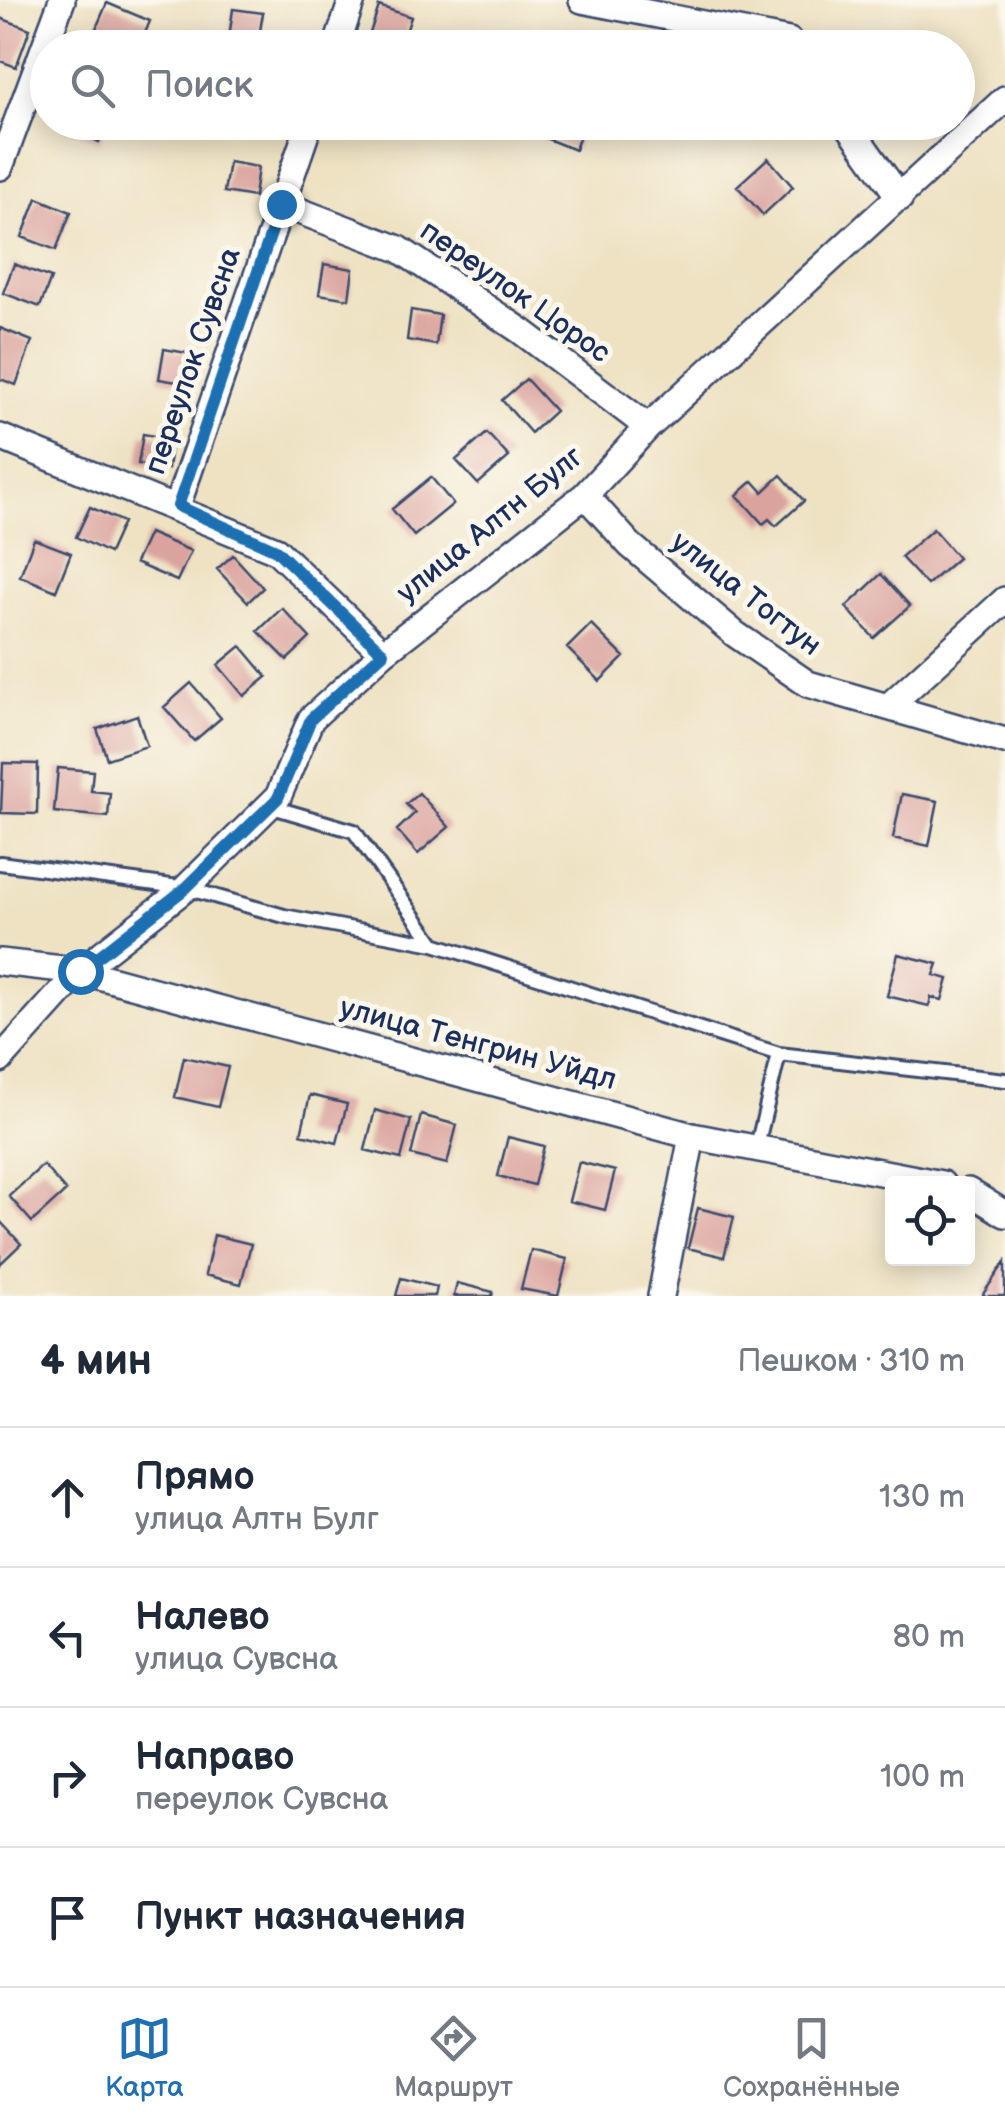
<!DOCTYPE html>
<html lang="ru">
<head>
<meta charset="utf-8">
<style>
  :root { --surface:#fff; --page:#f2f2f3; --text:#1f2937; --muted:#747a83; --line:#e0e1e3; --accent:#1f6fb2 }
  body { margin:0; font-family:"Balsamiq Sans",sans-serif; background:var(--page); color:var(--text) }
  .controls { position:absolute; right:30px; bottom:30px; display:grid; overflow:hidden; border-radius:10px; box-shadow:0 5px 25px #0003 }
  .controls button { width:90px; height:90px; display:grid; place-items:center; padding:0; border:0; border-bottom:2px solid var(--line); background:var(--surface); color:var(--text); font:50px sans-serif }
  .stop { position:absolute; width:30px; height:30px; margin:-22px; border:8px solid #1f6fb2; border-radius:50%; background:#fff }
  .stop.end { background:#1f6fb2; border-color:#fff; box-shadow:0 2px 10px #0008 }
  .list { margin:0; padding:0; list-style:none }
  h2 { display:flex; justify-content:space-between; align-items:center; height:130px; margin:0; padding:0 40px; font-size:42px }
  h2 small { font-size:32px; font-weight:400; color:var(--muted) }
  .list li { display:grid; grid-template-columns:65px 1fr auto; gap:30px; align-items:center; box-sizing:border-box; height:140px; padding:0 40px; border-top:2px solid var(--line) }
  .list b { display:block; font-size:38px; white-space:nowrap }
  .list p { margin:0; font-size:32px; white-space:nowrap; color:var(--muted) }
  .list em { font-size:32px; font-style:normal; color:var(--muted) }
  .icon { flex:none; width:55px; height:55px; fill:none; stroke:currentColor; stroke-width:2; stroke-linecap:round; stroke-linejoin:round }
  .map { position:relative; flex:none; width:1005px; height:1296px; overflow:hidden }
  .search { position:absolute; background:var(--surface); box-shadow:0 5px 25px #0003; left:30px; right:30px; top:30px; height:110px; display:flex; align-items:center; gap:25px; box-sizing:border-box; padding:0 35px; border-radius:55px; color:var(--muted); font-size:38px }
  .sheet { height:690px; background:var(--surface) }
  nav { display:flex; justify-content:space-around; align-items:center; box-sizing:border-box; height:140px; border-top:2px solid var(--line); background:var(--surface); font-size:28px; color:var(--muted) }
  nav a { display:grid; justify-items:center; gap:5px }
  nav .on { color:var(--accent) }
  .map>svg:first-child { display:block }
  .building { fill:#daa39d }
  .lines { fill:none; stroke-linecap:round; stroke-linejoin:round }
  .lane-casing { stroke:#3b4a6d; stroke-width:18 }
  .street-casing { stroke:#3b4a6d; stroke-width:30 }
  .lane { stroke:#fff; stroke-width:12 }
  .street { stroke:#fff; stroke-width:25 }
  .route { stroke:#1f6fb2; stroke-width:12 }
  .labels { text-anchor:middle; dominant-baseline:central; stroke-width:10; stroke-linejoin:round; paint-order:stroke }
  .street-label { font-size:30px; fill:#1b2f5e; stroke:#fbf7ec }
</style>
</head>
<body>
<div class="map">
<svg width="1005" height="1296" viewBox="0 0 1005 1296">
  <rect width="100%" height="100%" fill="#fbf7ec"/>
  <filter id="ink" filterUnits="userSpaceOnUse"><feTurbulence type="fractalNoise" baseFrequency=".01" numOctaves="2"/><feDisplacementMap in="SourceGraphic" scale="20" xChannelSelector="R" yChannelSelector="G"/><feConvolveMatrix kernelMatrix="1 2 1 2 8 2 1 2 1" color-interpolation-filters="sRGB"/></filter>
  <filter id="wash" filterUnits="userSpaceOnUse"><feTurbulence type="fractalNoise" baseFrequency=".0048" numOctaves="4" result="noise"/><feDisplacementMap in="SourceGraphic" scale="40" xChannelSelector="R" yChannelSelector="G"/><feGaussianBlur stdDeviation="2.25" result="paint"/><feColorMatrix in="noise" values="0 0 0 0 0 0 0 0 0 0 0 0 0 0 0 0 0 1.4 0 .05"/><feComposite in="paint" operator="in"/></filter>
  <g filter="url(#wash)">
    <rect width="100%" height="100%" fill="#eee2c3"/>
    <g id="blocks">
      <!-- building -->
      <path class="building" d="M 107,3 L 150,21 L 139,48 L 94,33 Z
        M 379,6 L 411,17 L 404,38 L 416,41 L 414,48 L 365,48 Z
        M 233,9 L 263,13 L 258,43 L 229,38 Z
        M 0,18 L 30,29 L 16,67 L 0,61 Z
        M 59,122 L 108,122 L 99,142 Z
        M 550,122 L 584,123 L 575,150 L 545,138 Z
        M 768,158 L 793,187 L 763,215 L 737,186 Z
        M 229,162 L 258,167 L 254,197 L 224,192 Z
        M 37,198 L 71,212 L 56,250 L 22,237 Z
        M 14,264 L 51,278 L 40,307 L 3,293 Z
        M 324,264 L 353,269 L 349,299 L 319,294 Z
        M 411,310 L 440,315 L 436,345 L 407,340 Z
        M 0,328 L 32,341 L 16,385 L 0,379 Z
        M 164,349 L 193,354 L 189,384 L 159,379 Z
        M 526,379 L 555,411 L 531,433 L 502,400 Z
        M 487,433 L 509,457 L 478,484 L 456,460 Z
        M 143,434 L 172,439 L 168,469 L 138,464 Z
        M 781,475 L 804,501 L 776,526 L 769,519 L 763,524 L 737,495 L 753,481 L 763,492 Z
        M 431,477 L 453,504 L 414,536 L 392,509 Z
        M 90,507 L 123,522 L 109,553 L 76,537 Z
        M 933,529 L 958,558 L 927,585 L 901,557 Z
        M 149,533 L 191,551 L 177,581 L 135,563 Z
        M 34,539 L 71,553 L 56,591 L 20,576 Z
        M 233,555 L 263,588 L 248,602 L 217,569 Z
        M 881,574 L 910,606 L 874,638 L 846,607 Z
        M 282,608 L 310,638 L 287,660 L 258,631 Z
        M 591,624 L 624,657 L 600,681 L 567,648 Z
        M 241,646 L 267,677 L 244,696 L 218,665 Z
        M 191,683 L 221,718 L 194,741 L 164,707 Z
        M 137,715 L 147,746 L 107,759 L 97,729 Z
        M 3,763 L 38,764 L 37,814 L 1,813 Z
        M 58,768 L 93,771 L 91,791 L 110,793 L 108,817 L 54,812 Z
        M 419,793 L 449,827 L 418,854 L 397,830 L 415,813 L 406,804 Z
        M 902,794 L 938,801 L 929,846 L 893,838 Z
        M 898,954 L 938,964 L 934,975 L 948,979 L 942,1000 L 931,997 L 929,1006 L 887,996 Z
        M 184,1057 L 228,1067 L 218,1107 L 175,1097 Z
        M 310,1095 L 347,1104 L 337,1143 L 301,1134 Z
        M 375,1110 L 411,1120 L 401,1159 L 365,1150 Z
        M 421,1115 L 457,1125 L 447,1164 L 411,1155 Z
        M 508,1137 L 544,1146 L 534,1185 L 498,1176 Z
        M 579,1162 L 615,1171 L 605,1210 L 569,1201 Z
        M 43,1165 L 66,1191 L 32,1222 L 9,1196 Z
        M 698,1208 L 734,1217 L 724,1257 L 688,1248 Z
        M 0,1221 L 21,1244 L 0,1264 Z
        M 214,1235 L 251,1244 L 241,1284 L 205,1275 Z
        M 531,1250 L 567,1259 L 558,1296 L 521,1289 Z
        M 1005,1262 L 1005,1296 L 985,1296 L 983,1294 Z
        M 401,1278 L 437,1287 L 435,1296 L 396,1296 Z
        M 457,1283 L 493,1292 L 492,1296 L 454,1296 Z"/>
    </g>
  </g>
  <g filter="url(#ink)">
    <use href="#blocks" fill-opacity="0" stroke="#3b4a6d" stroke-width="2.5"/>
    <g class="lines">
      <defs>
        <path id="lane" d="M 269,806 L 354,831 L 434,944
          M 0,863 L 186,888 L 284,916 L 434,944 L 779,1054 L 1005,1080
          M 757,1146 L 779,1054"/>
        <path id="street" d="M 582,0 L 789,41 L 793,48
          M 336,48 L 352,0
          M 846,122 L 900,198
          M 0,167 L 62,0
          M 281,204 L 399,249 L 521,331 L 648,427
          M 0,437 L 276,550 L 383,653
          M 585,495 L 630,545 L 735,634 L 808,684 L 1005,741
          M 177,506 L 310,122
          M 891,704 L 1005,600
          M 0,962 L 80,971 L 692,1136 L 942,1184
          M 0,1060 L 80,971 L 186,888 L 278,797 L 311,719 L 383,653 L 585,495 L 648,427 L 1005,99
          M 968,1191 L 1005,1214
          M 661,1296 L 692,1136"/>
      </defs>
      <!-- lane casing -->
      <use href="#lane" class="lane-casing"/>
      <!-- street casing -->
      <use href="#street" class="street-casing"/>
      <!-- lane -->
      <use href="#lane" class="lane"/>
      <!-- street -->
      <use href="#street" class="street"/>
    </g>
  </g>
  <g class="lines" filter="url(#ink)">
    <!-- route -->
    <path class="route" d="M 80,971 L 186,888 L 278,798 L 311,719 L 383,653 L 276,550 L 178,506 L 281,204"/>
  </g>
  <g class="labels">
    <!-- street labels -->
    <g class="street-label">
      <text transform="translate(515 292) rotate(35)">переулок Цорос</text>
      <text transform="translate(193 361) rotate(-71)">переулок Сувсна</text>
      <text transform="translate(490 525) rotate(-39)">улица Алтн Булг</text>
      <text transform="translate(746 594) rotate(38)">улица Тогтун</text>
      <text transform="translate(478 1044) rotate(15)">улица Тенгрин Уйдл</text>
    </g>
  </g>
</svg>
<div class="controls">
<button><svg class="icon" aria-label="locate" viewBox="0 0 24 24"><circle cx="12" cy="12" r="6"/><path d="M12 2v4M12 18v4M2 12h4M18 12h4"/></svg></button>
</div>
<div class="stop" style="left:80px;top:971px"></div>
<div class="stop end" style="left:281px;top:204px"></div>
<div class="search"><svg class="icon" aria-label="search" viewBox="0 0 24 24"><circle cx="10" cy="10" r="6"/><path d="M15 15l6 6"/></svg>Поиск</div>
</div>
<section class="sheet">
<h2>4 мин<small>Пешком · 310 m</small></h2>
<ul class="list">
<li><svg class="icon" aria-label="ahead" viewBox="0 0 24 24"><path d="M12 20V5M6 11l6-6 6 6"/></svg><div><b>Прямо</b><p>улица Алтн Булг</p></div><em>130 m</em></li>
<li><svg class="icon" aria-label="left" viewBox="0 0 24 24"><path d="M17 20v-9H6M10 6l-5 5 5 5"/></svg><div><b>Налево</b><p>улица Сувсна</p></div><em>80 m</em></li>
<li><svg class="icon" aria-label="right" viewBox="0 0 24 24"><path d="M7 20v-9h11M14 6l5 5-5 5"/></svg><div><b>Направо</b><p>переулок Сувсна</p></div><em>100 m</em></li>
<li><svg class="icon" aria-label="arrive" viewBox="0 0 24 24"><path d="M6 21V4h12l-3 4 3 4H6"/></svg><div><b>Пункт назначения</b></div></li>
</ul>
</section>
<nav>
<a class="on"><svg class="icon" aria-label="map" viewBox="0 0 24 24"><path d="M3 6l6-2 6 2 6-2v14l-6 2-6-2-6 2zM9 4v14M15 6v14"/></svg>Карта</a>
<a><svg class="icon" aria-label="directions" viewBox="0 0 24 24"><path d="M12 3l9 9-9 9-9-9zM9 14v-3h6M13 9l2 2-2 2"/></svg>Маршрут</a>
<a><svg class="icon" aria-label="saved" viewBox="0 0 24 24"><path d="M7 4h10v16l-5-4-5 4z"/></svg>Сохранённые</a>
</nav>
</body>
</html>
